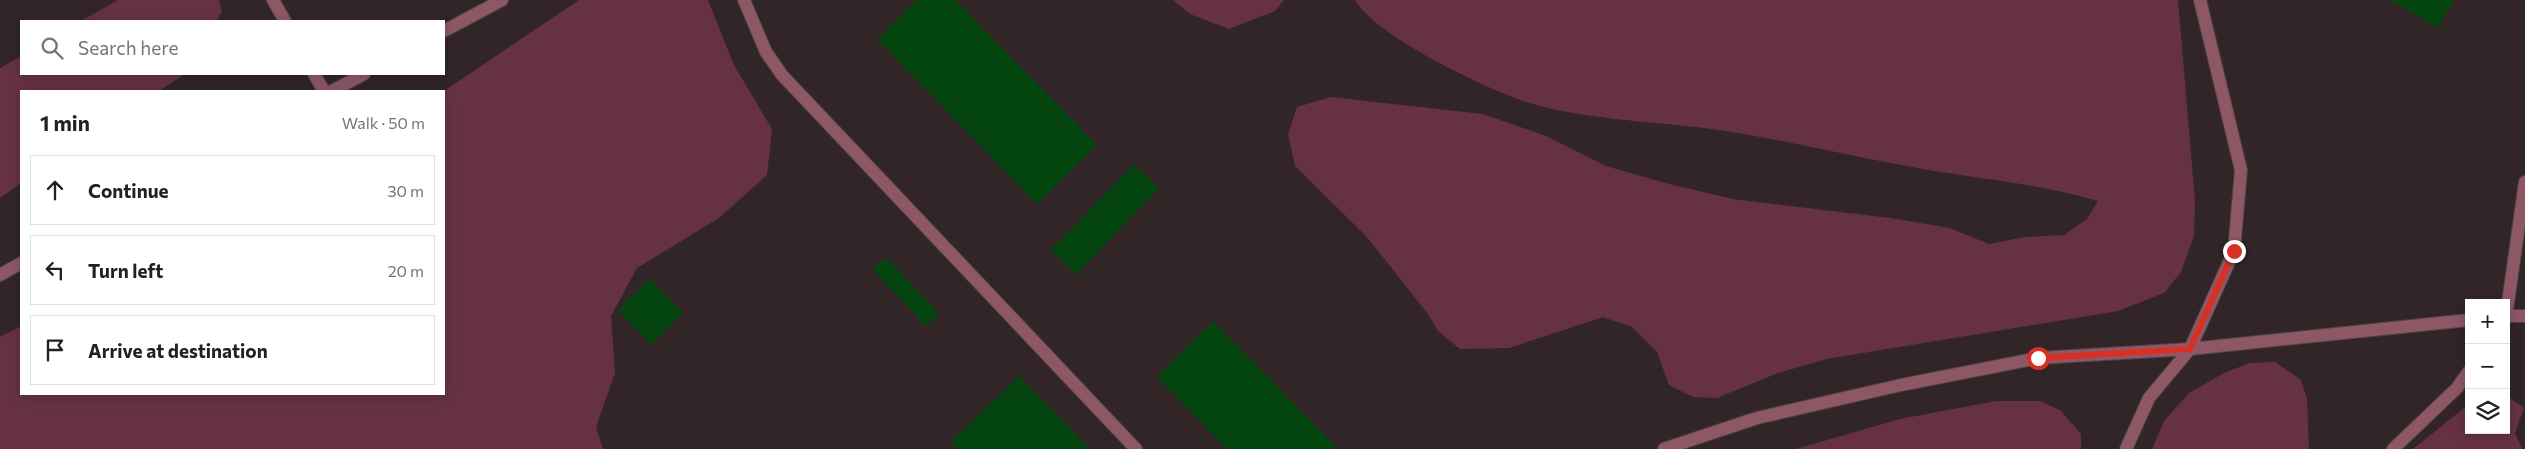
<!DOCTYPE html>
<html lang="en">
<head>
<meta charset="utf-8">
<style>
  :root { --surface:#fff; --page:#f6f6f6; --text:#202124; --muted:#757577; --line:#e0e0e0 }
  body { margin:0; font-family:Commissioner,sans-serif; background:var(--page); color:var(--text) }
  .controls { position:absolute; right:15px; bottom:15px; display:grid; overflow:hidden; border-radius:0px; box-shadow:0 2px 12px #0003 }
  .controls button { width:45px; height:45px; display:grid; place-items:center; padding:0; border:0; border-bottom:1px solid var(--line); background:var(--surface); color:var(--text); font:25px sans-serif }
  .stop { position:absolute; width:15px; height:15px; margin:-11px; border:4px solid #d93025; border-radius:50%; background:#fff }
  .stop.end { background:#d93025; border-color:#fff; box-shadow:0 1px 5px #0008 }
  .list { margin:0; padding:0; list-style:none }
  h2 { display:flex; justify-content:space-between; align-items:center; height:65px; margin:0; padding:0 20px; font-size:21px }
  h2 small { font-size:16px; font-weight:400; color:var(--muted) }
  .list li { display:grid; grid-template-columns:32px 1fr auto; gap:15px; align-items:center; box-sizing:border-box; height:70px; margin:0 10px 10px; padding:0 10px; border:1px solid var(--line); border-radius:0px }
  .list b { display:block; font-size:19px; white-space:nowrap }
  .list em { font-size:16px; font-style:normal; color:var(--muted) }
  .icon { flex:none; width:28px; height:28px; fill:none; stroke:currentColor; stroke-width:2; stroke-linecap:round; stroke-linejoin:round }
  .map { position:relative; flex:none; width:2525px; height:449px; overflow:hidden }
  .search { position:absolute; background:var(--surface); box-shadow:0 2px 12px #0003; left:20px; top:20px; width:425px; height:55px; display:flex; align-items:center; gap:12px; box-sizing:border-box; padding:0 18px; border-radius:0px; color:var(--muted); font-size:19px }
  .panel { position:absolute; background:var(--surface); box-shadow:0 2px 12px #0003; left:20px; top:90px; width:425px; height:305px; border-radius:0px }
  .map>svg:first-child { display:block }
  .green { fill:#663242 }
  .building { fill:#05450f }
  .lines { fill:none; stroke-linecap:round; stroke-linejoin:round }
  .lane-casing { stroke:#4e4345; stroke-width:14 }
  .street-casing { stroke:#4e4345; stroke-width:14 }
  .lane { stroke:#8d5766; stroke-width:12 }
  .street { stroke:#8d5766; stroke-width:12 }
  .route { stroke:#d93025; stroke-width:6 }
</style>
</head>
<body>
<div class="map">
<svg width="2525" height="449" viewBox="0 0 2525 449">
  <rect width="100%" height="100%" fill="#312528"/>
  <!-- green -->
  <path class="green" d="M 118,0 L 219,0 L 222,12 L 217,21 L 81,21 Z
    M 579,0 L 708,0 L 734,65 L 772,129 L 767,175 L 719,218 L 637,268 L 611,316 L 615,373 L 596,427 L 603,449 L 0,449 L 0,337 L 21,326 L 21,394 L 444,394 L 444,91 Z
    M 1173,0 L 1284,0 L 1275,11 L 1229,29 L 1190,14 Z
    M 1355,0 L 2178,0 L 2195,201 L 2194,236 L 2181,272 L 2164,293 L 2118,311 L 1827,359 L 1778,373 L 1717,398 L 1693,397 L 1669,385 L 1657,352 L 1632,327 L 1603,317 L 1509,348 L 1460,349 L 1438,331 L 1428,314 L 1367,237 L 1295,166 L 1288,134 L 1297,107 L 1331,97 L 1483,114 L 1546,136 L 1606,166 L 1669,184 L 1733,199 L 1890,218 L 1950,228 L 1989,244 L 2025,237 L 2064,235 L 2087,219 L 2098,201 C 2034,182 1967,178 1901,165 C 1840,154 1780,139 1719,130 C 1657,121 1594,121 1533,104 C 1491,92 1375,36 1355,0 Z
    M 21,56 L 21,74 L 185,74 L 159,91 L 21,91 L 21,183 L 0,198 L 0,68 Z
    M 2275,362 L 2301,380 L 2307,399 L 2309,449 L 2152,449 L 2164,421 L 2189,393 L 2224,373 L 2250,363 Z
    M 2506,395 L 2524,408 L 2515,433 L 2522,449 L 2413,449 L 2469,404 L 2469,430 L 2506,430 Z
    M 1996,401 L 2040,401 L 2060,410 L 2081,434 L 2081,449 L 1796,449 L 1900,419 Z"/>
  <!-- building -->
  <path class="building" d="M 917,0 L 955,0 L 1097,145 L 1037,204 L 877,39 Z
    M 2390,0 L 2454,0 L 2437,28 Z
    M 1134,164 L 1159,188 L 1076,275 L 1051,250 Z
    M 886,257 L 939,314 L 926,326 L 873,270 Z
    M 650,279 L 683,313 L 651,345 L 618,310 Z
    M 1213,321 L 1338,449 L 1227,449 L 1157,377 Z
    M 1019,376 L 1090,449 L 958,449 L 951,442 Z"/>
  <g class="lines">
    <defs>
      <path id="lane" d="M 273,0 L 285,21
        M 744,0 L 766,52 L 782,75 L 1136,449
        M 314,74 L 324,91
        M 2506,316 L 2525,316
        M 2506,317 L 2525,182
        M 1664,449 L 1757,418 L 1901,385 L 2038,358 L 2190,349 L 2469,320
        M 2126,449 L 2149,398 L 2190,349 L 2234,251 L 2241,170 L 2200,0
        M 2393,449 L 2457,388 L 2469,371"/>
      <path id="street" d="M 444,31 L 502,0
        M 332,91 L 364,74
        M 0,275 L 21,263"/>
    </defs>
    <!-- lane casing -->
    <use href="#lane" class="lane-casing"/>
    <!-- street casing -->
    <use href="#street" class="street-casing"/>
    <!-- lane -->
    <use href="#lane" class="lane"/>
    <!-- street -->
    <use href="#street" class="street"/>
  </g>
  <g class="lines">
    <!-- route -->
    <path class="route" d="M 2038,358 L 2190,349 L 2234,251"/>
  </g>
</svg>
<div class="controls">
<button>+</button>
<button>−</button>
<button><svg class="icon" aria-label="layers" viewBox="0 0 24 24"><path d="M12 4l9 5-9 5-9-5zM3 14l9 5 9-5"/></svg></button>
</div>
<div class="stop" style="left:2038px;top:358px"></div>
<div class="stop end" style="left:2234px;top:251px"></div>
<div class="search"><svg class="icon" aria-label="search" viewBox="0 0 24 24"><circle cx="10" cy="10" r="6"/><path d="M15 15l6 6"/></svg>Search here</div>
<section class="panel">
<h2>1 min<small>Walk · 50 m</small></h2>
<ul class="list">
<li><svg class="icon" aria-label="ahead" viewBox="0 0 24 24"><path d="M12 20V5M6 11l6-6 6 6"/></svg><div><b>Continue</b></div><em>30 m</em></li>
<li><svg class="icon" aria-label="left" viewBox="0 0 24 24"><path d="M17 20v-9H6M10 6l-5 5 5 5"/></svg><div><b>Turn left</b></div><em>20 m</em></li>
<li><svg class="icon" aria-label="arrive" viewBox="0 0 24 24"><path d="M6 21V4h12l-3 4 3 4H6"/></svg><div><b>Arrive at destination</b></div></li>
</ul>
</section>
</div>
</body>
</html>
